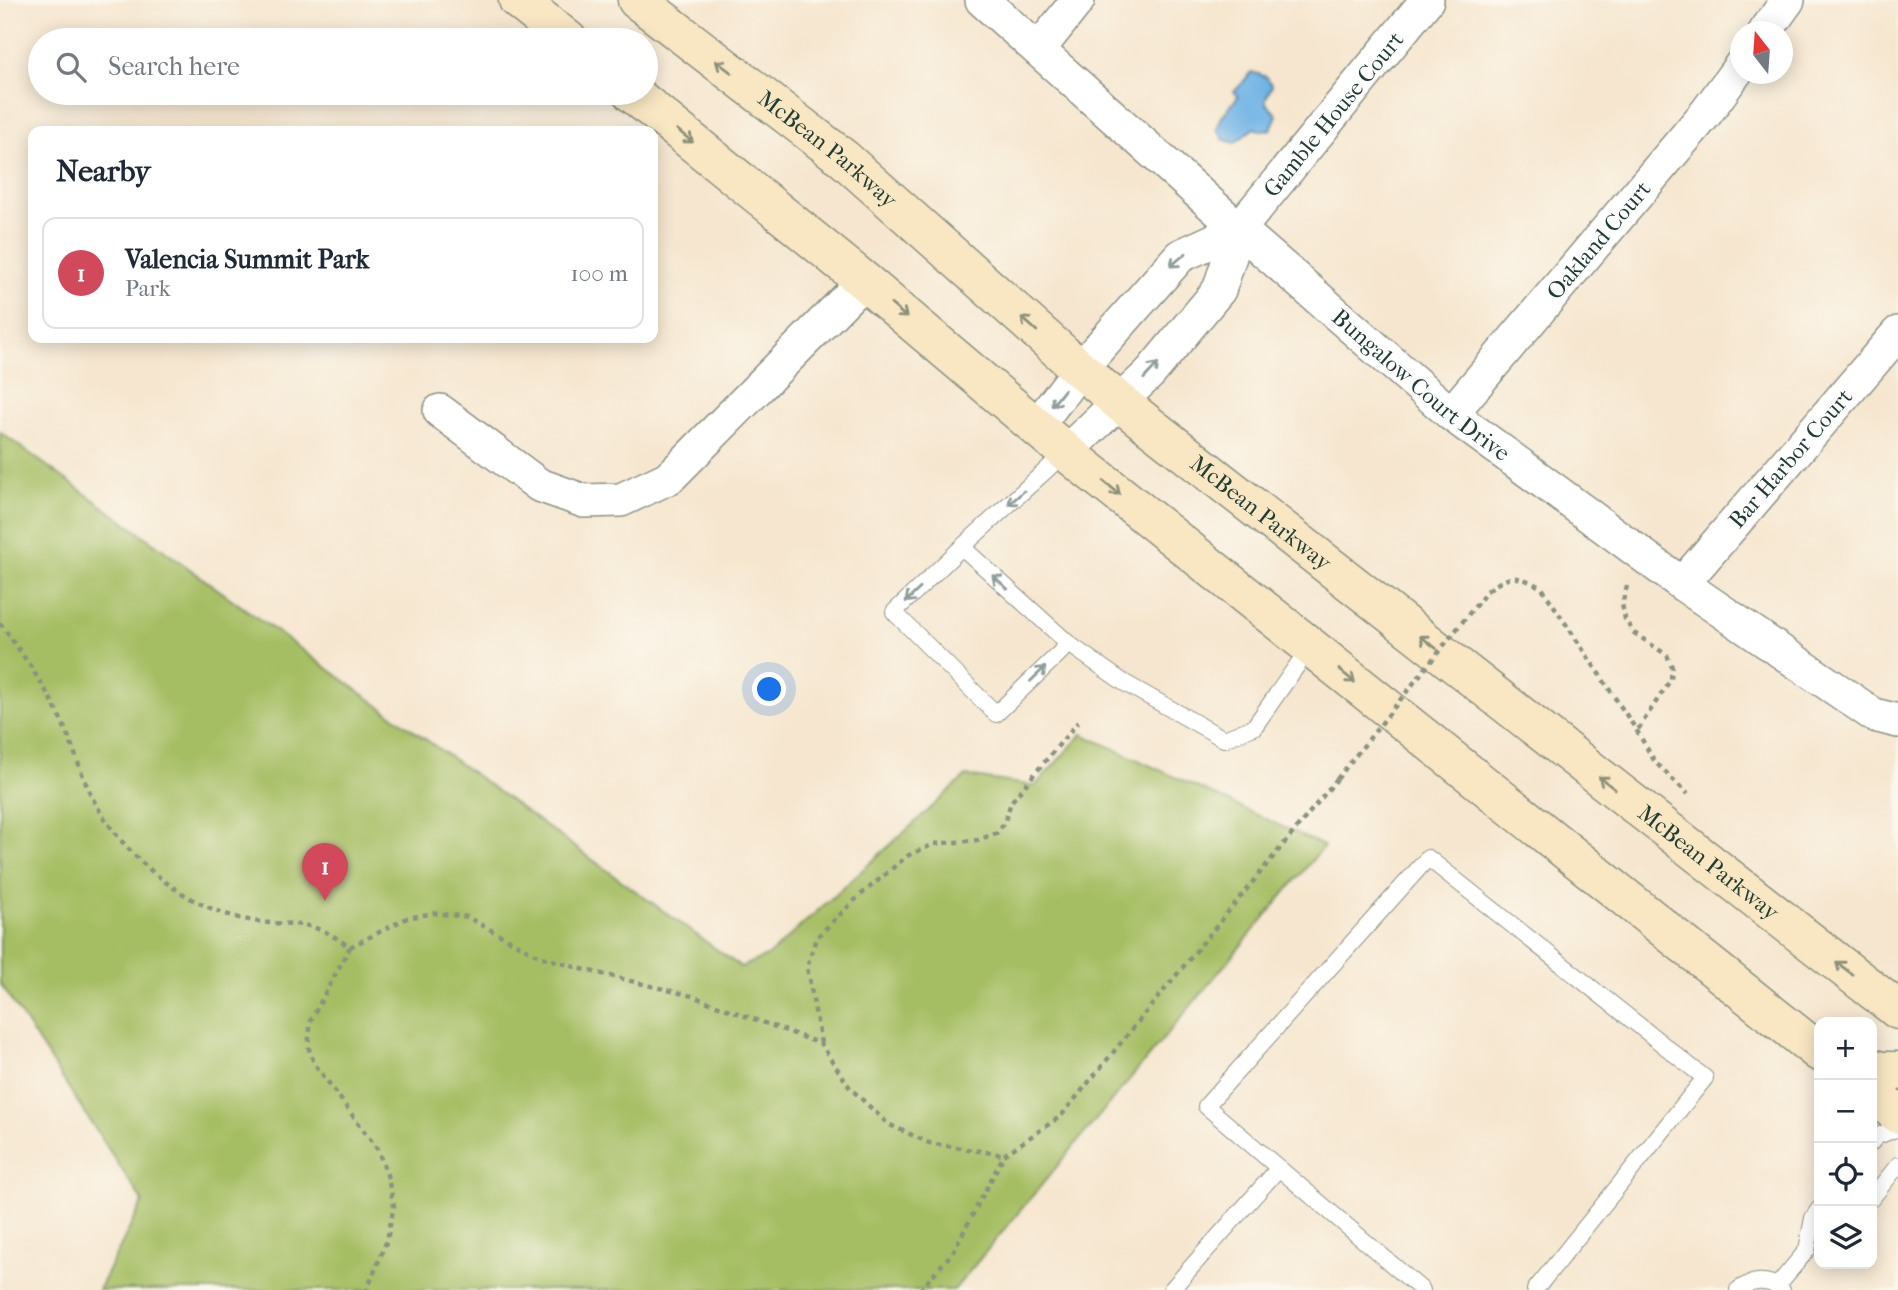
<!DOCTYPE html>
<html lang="en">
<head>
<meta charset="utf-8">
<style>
  :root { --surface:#fff; --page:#f2f2f3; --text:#1f2937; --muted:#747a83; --line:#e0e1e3; --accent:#d1495b }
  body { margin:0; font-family:"IM FELL French Canon",serif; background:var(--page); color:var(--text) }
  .controls { position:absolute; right:21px; bottom:21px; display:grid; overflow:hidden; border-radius:14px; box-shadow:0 4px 18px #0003 }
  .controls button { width:63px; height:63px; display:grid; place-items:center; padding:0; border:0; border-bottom:2px solid var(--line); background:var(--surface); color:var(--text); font:35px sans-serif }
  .compass { position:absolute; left:1730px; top:21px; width:63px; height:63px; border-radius:50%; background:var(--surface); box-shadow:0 4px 18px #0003; rotate:343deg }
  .you { position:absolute; left:770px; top:690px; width:24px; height:24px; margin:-18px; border:5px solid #fff; border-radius:50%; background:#1a73e8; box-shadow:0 0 0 10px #1a73e833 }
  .badge { display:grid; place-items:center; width:46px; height:46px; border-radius:50%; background:var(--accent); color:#fff; font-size:23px; font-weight:700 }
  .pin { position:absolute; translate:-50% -58px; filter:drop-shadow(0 2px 4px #0008) }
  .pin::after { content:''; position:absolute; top:37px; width:24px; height:21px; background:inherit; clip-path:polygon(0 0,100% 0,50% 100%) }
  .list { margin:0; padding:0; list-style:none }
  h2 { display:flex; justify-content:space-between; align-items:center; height:91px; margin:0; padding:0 28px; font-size:30px }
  h2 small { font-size:23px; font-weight:400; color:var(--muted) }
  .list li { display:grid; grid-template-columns:46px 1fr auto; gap:21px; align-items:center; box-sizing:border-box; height:112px; margin:0 14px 14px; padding:0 14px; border:2px solid var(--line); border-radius:14px }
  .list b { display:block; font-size:26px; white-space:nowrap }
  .list p { margin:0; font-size:23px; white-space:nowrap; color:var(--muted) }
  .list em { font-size:23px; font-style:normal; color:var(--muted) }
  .icon { flex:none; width:38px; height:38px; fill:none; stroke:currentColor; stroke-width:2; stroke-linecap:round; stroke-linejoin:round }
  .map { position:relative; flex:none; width:1898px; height:1290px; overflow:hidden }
  .search { position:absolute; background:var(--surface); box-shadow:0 4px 18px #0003; left:28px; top:28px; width:630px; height:77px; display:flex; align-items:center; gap:18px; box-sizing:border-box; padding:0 24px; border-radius:38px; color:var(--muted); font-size:26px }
  .panel { position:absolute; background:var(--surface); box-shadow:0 4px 18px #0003; left:28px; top:126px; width:630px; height:217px; border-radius:14px }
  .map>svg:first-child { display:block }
  .green { fill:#a6be63; stroke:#627e4c; stroke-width:2 }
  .water { fill:#71b3e6; stroke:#48788d; stroke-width:2 }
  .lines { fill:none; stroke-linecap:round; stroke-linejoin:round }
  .lane-casing { stroke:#8a9282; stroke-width:18 }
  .street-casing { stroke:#8a9282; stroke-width:36 }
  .secondary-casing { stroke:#8a9282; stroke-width:41 }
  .path { stroke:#8a9282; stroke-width:4.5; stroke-dasharray:5 5; stroke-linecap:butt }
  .lane { stroke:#fff; stroke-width:16 }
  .street { stroke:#fff; stroke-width:33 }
  .secondary { stroke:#f9e7c3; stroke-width:38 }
  .path-bridge { stroke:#8a9282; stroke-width:4.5; stroke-dasharray:5 5; stroke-linecap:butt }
  .oneway { stroke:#8c927c }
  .oneway2 { stroke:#8f9e9a }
  .labels { text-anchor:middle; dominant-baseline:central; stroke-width:5; stroke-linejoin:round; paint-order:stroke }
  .street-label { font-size:23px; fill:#1f3d34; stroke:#fbf7ec }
</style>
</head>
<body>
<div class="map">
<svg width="1898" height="1290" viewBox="0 0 1898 1290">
  <rect width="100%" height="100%" fill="#fbf7ec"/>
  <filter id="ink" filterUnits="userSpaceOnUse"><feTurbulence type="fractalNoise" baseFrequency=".0143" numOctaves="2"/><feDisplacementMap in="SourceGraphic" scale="14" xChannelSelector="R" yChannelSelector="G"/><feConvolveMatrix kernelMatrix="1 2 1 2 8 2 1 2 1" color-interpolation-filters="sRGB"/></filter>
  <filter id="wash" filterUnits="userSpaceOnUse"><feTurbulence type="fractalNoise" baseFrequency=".00686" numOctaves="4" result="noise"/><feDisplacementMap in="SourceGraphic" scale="28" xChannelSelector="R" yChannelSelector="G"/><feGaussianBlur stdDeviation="1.57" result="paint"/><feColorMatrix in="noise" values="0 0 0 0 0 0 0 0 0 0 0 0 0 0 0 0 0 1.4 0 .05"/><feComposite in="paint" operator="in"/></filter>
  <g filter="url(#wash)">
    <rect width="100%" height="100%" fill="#f6e6cf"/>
    <!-- green -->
    <path class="green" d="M 0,432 L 741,967 L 769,955 L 966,776 L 1035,786 L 1082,734 L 1324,846 L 954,1290 L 98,1290 L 143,1202 L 0,983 Z"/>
    <!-- water -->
    <path class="water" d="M 1252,72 L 1267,77 L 1272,86 L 1266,98 L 1266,103 L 1277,115 L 1271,129 L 1261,131 L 1254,128 L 1235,143 L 1224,140 L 1217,129 L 1222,116 L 1238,97 L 1234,92 Z"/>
  </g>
  <g filter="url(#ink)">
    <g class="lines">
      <defs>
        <path id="lane" d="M 1066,452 L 962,547 L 894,612 L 996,714 L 1069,644
          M 962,547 L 1069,644 L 1123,682 L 1224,739 L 1254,727 L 1310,647
          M 1872,1142 L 1875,1137 L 1898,1128
          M 1872,1198 L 1898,1165
          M 1777,1286 L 1807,1250 L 1813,1218 L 1819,1209
          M 1171,1290 L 1279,1168
          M 1422,1290 L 1206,1106 L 1428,858 L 1705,1078 L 1535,1290
          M 1738,1290 C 1752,1280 1768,1278 1782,1290"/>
        <g id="street">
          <path id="s1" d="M 982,0 L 1239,229 L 1451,414 L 1682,584 L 1874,715 L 1898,721"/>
          <path d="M 1765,32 L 1788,0"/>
          <path d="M 1039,49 L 1078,0"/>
          <path d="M 440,411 L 539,485 L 584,501 L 621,500 L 670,477 L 864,281"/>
          <path id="s2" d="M 1451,414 L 1706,113 L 1741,65"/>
          <path d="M 1036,427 L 1080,369 L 1180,256 L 1239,229"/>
          <path id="s3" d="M 1066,452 L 1150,373 L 1219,290 L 1239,229 L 1427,0"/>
          <path id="s4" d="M 1682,584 L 1898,333"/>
        </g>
        <g id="secondary">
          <path d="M 518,0 L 568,40"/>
          <path id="s5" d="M 637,0 L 843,158 L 1080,369 L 1118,401 L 1898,1010"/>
          <path d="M 632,93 L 864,281 L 1066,452 L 1819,1052"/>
          <path d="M 1872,1068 L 1881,1071 L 1898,1071"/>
          <path d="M 1872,1094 L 1898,1114"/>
        </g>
      </defs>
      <!-- lane casing -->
      <use href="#lane" class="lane-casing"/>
      <!-- street casing -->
      <use href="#street" class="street-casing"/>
      <!-- secondary casing -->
      <use href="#secondary" class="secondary-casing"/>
      <!-- path -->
      <path class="path" d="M 1627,586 L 1622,604 L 1625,619 L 1634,633 L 1667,655 L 1672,667 L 1671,679 L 1637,731
        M 1488,590 C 1512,573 1517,575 1542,588 L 1637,731 L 1655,762 L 1688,794
        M 0,623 C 22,654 46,686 62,722 C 74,747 81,776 94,801 C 116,841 150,875 190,898 C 215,912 242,921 271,923 C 287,924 303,923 318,929 C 329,932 340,941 350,947 L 311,1020 L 308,1046 L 314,1063 L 378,1150 L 388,1178 L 394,1206 L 387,1240 L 367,1290
        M 350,947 L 407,918 L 434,913 L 467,917 L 539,956 L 582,969 L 692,996 L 821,1044 L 850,1088 L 888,1124 L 929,1143 L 1004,1155
        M 821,1043 L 807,967 L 816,938 L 856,899 L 907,856 L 934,844 L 978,840 L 997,833 L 1005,821 L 1011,802 L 1078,722
        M 920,1290 L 953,1252 L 1004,1155 L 1061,1116 L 1337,779"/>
      <!-- lane -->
      <use href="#lane" class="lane"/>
      <!-- street -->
      <use href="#street" class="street"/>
      <!-- secondary -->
      <use href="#secondary" class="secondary"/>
      <!-- path-bridge -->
      <path class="path-bridge" d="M 1337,779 L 1488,590"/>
    </g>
    <!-- one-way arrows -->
    <defs><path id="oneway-shaft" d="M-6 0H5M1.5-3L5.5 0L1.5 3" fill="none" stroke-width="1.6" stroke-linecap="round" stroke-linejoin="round" transform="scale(1.75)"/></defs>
    <g class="oneway">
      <use href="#oneway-shaft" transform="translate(724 67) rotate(-143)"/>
      <use href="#oneway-shaft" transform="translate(685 136) rotate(39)"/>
      <use href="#oneway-shaft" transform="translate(899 311) rotate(40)"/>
      <use href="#oneway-shaft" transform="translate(1029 324) rotate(-138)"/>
      <use href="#oneway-shaft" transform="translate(1112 488) rotate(39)"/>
      <use href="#oneway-shaft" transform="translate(1428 642) rotate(-142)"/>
      <use href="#oneway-shaft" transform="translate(1347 676) rotate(39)"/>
      <use href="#oneway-shaft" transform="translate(1607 783) rotate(-142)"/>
      <use href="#oneway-shaft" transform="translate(1844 968) rotate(-142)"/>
    </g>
    <g class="oneway2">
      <use href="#oneway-shaft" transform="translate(1178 260) rotate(140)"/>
      <use href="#oneway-shaft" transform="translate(1151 371) rotate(-47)"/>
      <use href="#oneway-shaft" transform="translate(1058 398) rotate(128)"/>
      <use href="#oneway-shaft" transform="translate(1016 498) rotate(138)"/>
      <use href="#oneway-shaft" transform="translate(1000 582) rotate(-138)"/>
      <use href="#oneway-shaft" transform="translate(913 595) rotate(136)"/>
      <use href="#oneway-shaft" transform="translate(1038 674) rotate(-44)"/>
    </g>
  </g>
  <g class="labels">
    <!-- street labels -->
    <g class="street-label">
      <text stroke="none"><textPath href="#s3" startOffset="436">Gamble House Court</textPath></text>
      <text stroke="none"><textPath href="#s5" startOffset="242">McBean Parkway</textPath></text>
      <text stroke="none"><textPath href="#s2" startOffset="228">Oakland Court</textPath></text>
      <text stroke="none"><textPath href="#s1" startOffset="584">Bungalow Court Drive</textPath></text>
      <text stroke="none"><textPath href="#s4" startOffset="166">Bar Harbor Court</textPath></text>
      <text stroke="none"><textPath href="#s5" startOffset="808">McBean Parkway</textPath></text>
      <text stroke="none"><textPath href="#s5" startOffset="1376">McBean Parkway</textPath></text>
    </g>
  </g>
</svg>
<div class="controls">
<button>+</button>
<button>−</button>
<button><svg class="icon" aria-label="locate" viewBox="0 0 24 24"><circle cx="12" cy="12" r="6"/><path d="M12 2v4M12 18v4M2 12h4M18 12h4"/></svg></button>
<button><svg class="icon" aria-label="layers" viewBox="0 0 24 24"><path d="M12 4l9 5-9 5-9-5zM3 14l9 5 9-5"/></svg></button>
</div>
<svg class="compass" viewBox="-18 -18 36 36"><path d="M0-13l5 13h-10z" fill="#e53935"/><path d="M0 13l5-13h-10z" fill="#747a83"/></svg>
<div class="you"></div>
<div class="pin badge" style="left:325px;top:901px">1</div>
<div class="search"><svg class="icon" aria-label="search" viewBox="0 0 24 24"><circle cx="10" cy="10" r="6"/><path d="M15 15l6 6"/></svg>Search here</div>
<section class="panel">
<h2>Nearby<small></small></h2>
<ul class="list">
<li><span class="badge">1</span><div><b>Valencia Summit Park</b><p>Park</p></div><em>100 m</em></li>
</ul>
</section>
</div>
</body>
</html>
